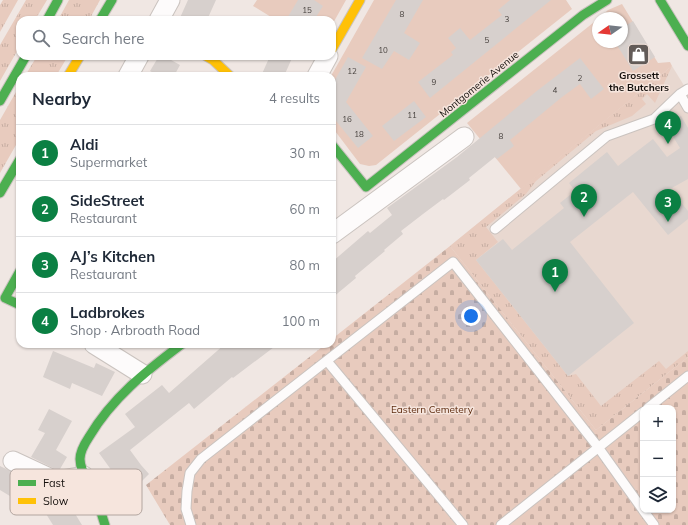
<!DOCTYPE html>
<html lang="en">
<head>
<meta charset="utf-8">
<style>
  :root { --surface:#fff; --page:#f2f2f3; --text:#1f2937; --muted:#747a83; --line:#e0e1e3; --accent:#0b8043 }
  body { margin:0; font-family:Mulish,sans-serif; background:var(--page); color:var(--text) }
  .controls { position:absolute; right:12px; bottom:12px; display:grid; overflow:hidden; border-radius:8px; box-shadow:0 1px 3px #0004 }
  .controls button { width:36px; height:36px; display:grid; place-items:center; padding:0; border:0; border-bottom:1px solid var(--line); background:var(--surface); color:var(--text); font:20px sans-serif }
  .compass { position:absolute; left:592px; top:12px; width:36px; height:36px; border-radius:50%; background:var(--surface); box-shadow:0 1px 3px #0004; rotate:256deg }
  .you { position:absolute; left:471px; top:316px; width:14px; height:14px; margin:-10px; border:3px solid #fff; border-radius:50%; background:#1a73e8; box-shadow:0 0 0 6px #1a73e833 }
  .badge { display:grid; place-items:center; width:26px; height:26px; border-radius:50%; background:var(--accent); color:#fff; font-size:13px; font-weight:700 }
  .pin { position:absolute; translate:-50% -33px; filter:drop-shadow(0 1px 2px #0008) }
  .pin::after { content:''; position:absolute; top:21px; width:14px; height:12px; background:inherit; clip-path:polygon(0 0,100% 0,50% 100%) }
  .list { margin:0; padding:0; list-style:none }
  h2 { display:flex; justify-content:space-between; align-items:center; height:52px; margin:0; padding:0 16px; font-size:17px }
  h2 small { font-size:13px; font-weight:400; color:var(--muted) }
  .list li { display:grid; grid-template-columns:26px 1fr auto; gap:12px; align-items:center; box-sizing:border-box; height:56px; padding:0 16px; border-top:1px solid var(--line) }
  .list b { display:block; font-size:15px; white-space:nowrap }
  .list p { margin:0; font-size:13px; white-space:nowrap; color:var(--muted) }
  .list em { font-size:13px; font-style:normal; color:var(--muted) }
  .icon { flex:none; width:22px; height:22px; fill:none; stroke:currentColor; stroke-width:2; stroke-linecap:round; stroke-linejoin:round }
  .map { position:relative; flex:none; width:688px; height:525px; overflow:hidden }
  .search { position:absolute; background:var(--surface); box-shadow:0 1px 3px #0004; left:16px; top:16px; width:320px; height:44px; display:flex; align-items:center; gap:10px; box-sizing:border-box; padding:0 14px; border-radius:12px; color:var(--muted); font-size:15px }
  .panel { position:absolute; background:var(--surface); box-shadow:0 1px 3px #0004; left:16px; top:72px; width:320px; height:276px; border-radius:12px }
  .map>svg:first-child { display:block }
  .built { fill:#e8d8d0 }
  .grass { fill:url(#grass-tufts) }
  .cemetery { fill:url(#cemetery-stones); fill-rule:evenodd }
  .green { fill:#e8cbbe }
  .building { fill:#d7d0cd }
  .lines { fill:none; stroke-linecap:round; stroke-linejoin:round }
  .lane-casing { stroke:#cac3bf; stroke-width:11 }
  .street-casing { stroke:#cac3bf; stroke-width:21 }
  .fast-casing { stroke:#cac3bf; stroke-width:11 }
  .slow-casing { stroke:#cac3bf; stroke-width:11 }
  .lane { stroke:#fdfbfb; stroke-width:9 }
  .street { stroke:#fdfbfb; stroke-width:19 }
  .fast { stroke:#4caf50; stroke-width:9 }
  .slow { stroke:#ffc107; stroke-width:9 }
  .labels { text-anchor:middle; dominant-baseline:central; stroke-width:3; stroke-linejoin:round; paint-order:stroke }
  .number-label { font-size:8px; fill:#46403d }
  .poi-label { font-size:10px; font-weight:bold; fill:#15100d; stroke:#f6e5dd }
  .street-label { font-size:10px; fill:#15100d; stroke:#f6e5dd }
  .park-label { font-size:10px; fill:#5e2c0f; stroke:#f6e5dd }
  .key { fill:#f6e5dd; stroke:#b2a59f; stroke-width:1 }
  .key-label { font-size:11px; fill:#15100d }
</style>
</head>
<body>
<div class="map">
<svg width="688" height="525" viewBox="0 0 688 525">
  <defs>
    <pattern id="grass-tufts" width="24" height="20" patternUnits="userSpaceOnUse"><rect width="24" height="20" fill="#e8cbbe"/><path d="M3 7l-1-3M5 7V3M7 7l1-3M15 17l-1-3M17 17v-4M19 17l1-3" fill="none" stroke="#c6ada2"/></pattern>
    <pattern id="cemetery-stones" width="16" height="16" patternUnits="userSpaceOnUse"><rect width="16" height="16" fill="#e8cbbe"/><path d="M2 7V4a2 2 0 0 1 4 0v3zM10 15v-3a2 2 0 0 1 4 0v3z" fill="#c6ada2"/></pattern>
  </defs>
  <rect width="100%" height="100%" fill="#f0e7e3"/>
  <!-- built -->
  <path class="built" d="M 672,66 L 688,92 L 688,357 L 596,430 L 450,246 Z"/>
  <!-- grass -->
  <path class="grass" d="M 3,0 L 18,0 L 0,32 L 0,5 Z
    M 26,0 L 47,0 L 35,20 L 20,20 L 20,46 L 0,81 L 0,45 Z
    M 69,0 L 100,0 L 89,20 L 58,20 Z
    M 37,56 L 68,56 L 56,76 L 25,76 Z
    M 672,66 L 655,103 L 647,94 L 642,99 L 646,104 L 632,116 L 596,131 L 536,181 L 526,194 L 486,227 L 498,242 L 476,260 L 568,376 L 576,374 L 601,406 L 659,361 L 666,369 L 688,351 L 688,357 L 596,430 L 450,246 Z
    M 20,85 L 20,138 L 0,173 L 0,120 Z"/>
  <!-- cemetery -->
  <path class="cemetery" d="M 450,246 L 596,430 L 688,357 L 688,525 L 170,525 L 146,485 L 326,344 L 332,344 L 332,339 ZM 643,408 L 673,408 L 673,510 L 643,510 Z"/>
  <!-- green -->
  <path class="green" d="M 257,0 L 346,0 L 332,25 L 332,20 L 276,20 L 253,6 Z
    M 374,0 L 566,0 L 572,9 L 376,165 L 369,166 L 360,164 L 332,127 L 332,76 L 331,76 Z
    M 622,4 L 658,63 L 670,62 L 672,66 L 521,189 L 467,123 L 598,19 L 598,42 L 622,42 L 622,18 L 599,18 L 608,10 Z"/>
  <!-- building -->
  <path class="building" d="M 188,0 L 216,0 L 207,20 L 179,20 Z
    M 298,0 L 314,0 L 323,6 L 314,20 L 286,20 Z
    M 396,0 L 423,0 L 404,33 L 420,43 L 409,60 L 394,51 L 382,69 L 362,58 Z
    M 510,0 L 551,0 L 430,98 L 418,82 L 453,55 L 451,52 L 456,48 L 448,38 L 460,28 L 470,40 L 502,15 L 498,10 Z
    M 633,21 L 655,57 L 633,71 L 615,42 L 622,42 L 622,28 Z
    M 159,56 L 164,56 L 180,65 L 174,76 L 159,76 L 150,71 Z
    M 270,56 L 293,56 L 284,76 L 261,76 Z
    M 348,57 L 366,67 L 346,102 L 373,136 L 358,148 L 336,121 L 332,128 L 332,85 Z
    M 580,58 L 604,89 L 591,99 L 580,84 L 562,97 L 510,140 L 514,146 L 497,159 L 495,157 L 469,178 L 470,180 L 444,200 L 443,199 L 423,214 L 401,231 L 403,234 L 384,250 L 385,251 L 355,276 L 356,278 L 332,298 L 332,262 L 368,231 L 370,233 L 392,215 L 387,208 L 457,157 L 538,90 Z
    M 414,101 L 426,117 L 394,141 L 382,126 Z
    M 681,116 L 688,128 L 688,179 L 670,189 L 688,211 L 688,219 L 668,235 L 633,192 L 570,242 L 634,323 L 568,376 L 476,260 L 503,239 L 512,250 L 564,208 L 560,203 L 575,191 L 569,183 L 607,152 L 618,166 L 653,139 L 667,157 L 680,148 L 666,125 Z
    M 225,344 L 278,344 L 233,378 L 232,377 L 194,409 L 189,403 L 130,450 L 141,465 L 149,474 L 131,492 L 117,478 L 99,453 L 135,427 L 125,414 L 162,385 L 169,393 Z
    M 53,351 L 94,368 L 96,363 L 115,372 L 102,396 L 72,383 L 70,389 L 43,377 Z
    M 49,409 L 72,421 L 56,450 L 67,457 L 60,469 L 57,470 L 31,457 L 45,433 L 38,430 Z
    M 0,466 L 51,491 L 61,491 L 82,525 L 53,525 L 38,501 L 33,510 L 0,490 Z"/>
  <g class="lines">
    <defs>
      <path id="lane" d="M 680,94 L 688,108
        M 495,229 L 607,136 L 654,119 L 680,94 L 688,89
        M 327,361 L 463,525
        M 648,408 L 688,376
        M 643,510 L 654,525
        M 191,525 L 186,509 L 187,491 L 190,473 L 201,459 L 453,262 L 598,447 L 643,510
        M 501,525 L 643,412"/>
      <path id="street" d="M 159,20 L 170,0
        M 128,76 L 139,56
        M 317,76 L 328,56
        M 332,234 L 464,137
        M 94,344 L 142,374
        M 13,461 L 56,481 L 84,476"/>
      <path id="fast" d="M 660,0 L 688,46
        M 47,20 L 58,0
        M 100,20 L 112,0
        M 0,101 L 26,56
        M 332,145 L 366,187 L 583,15 L 607,0
        M 0,193 L 20,159
        M 20,271 L 5,298 L 20,305
        M 105,525 C 101,513 98,501 93,490 C 88,480 80,471 80,459 C 80,451 85,443 89,437 C 112,398 146,371 182,344"/>
      <path id="slow" d="M 332,49 L 360,0
        M 206,56 L 213,60 L 230,76
        M 68,76 L 80,56"/>
    </defs>
    <!-- lane casing -->
    <use href="#lane" class="lane-casing"/>
    <!-- street casing -->
    <use href="#street" class="street-casing"/>
    <!-- fast casing -->
    <use href="#fast" class="fast-casing"/>
    <!-- slow casing -->
    <use href="#slow" class="slow-casing"/>
    <!-- lane -->
    <use href="#lane" class="lane"/>
    <!-- street -->
    <use href="#street" class="street"/>
    <!-- fast -->
    <use href="#fast" class="fast"/>
    <!-- slow -->
    <use href="#slow" class="slow"/>
  </g>
  <!-- icons -->
  <defs>
    <symbol id="shop-square" viewBox="-11 -11 22 22"><rect x="-9" y="-9" width="18" height="18" rx="4" fill="#625b58" stroke="#f6e5dd"/><path d="M-5-2.5h2.3a2.7 3.5 0 0 1 5.4 0H5L5.5 6h-11ZM-1.5-2.5h3a1.5 2.3 0 0 0-3 0Z" fill="#fff"/></symbol>
  </defs>
  <g fill-rule="evenodd">
    <use href="#shop-square" x="626" y="42" width="25" height="25"/>
  </g>
  <g class="labels">
    <!-- number labels -->
    <g class="number-label">
      <text x="307" y="10">15</text>
      <text x="402" y="14">8</text>
      <text x="507" y="19">3</text>
      <text x="487" y="40">5</text>
      <text x="383" y="50">10</text>
      <text x="352" y="71">12</text>
      <text x="580" y="78">2</text>
      <text x="434" y="82">9</text>
      <text x="555" y="90">4</text>
      <text x="412" y="115">11</text>
      <text x="347" y="119">16</text>
      <text x="359" y="134">18</text>
      <text x="501" y="136">8</text>
    </g>
    <!-- poi labels -->
    <g class="poi-label">
      <text x="639" y="75">Grossett<tspan x="639" dy="12">the Butchers</tspan></text>
    </g>
    <!-- street labels -->
    <g class="street-label">
      <text transform="translate(479 84) rotate(-39)">Montgomerie Avenue</text>
    </g>
    <!-- park labels -->
    <g class="park-label">
      <text x="432" y="409">Eastern Cemetery</text>
    </g>
  </g>
  <!-- legend -->
  <rect x="10" y="469" width="132" height="46" rx="6" class="key"/>
  <rect x="18" y="480" width="18" height="6" fill="#4caf50"/>
  <rect x="18" y="498" width="18" height="6" fill="#ffc107"/>
  <g class="key-label">
    <text x="43" y="487">Fast</text>
    <text x="43" y="505">Slow</text>
  </g>
</svg>
<div class="controls">
<button>+</button>
<button>−</button>
<button><svg class="icon" aria-label="layers" viewBox="0 0 24 24"><path d="M12 4l9 5-9 5-9-5zM3 14l9 5 9-5"/></svg></button>
</div>
<svg class="compass" viewBox="-18 -18 36 36"><path d="M0-13l5 13h-10z" fill="#e53935"/><path d="M0 13l5-13h-10z" fill="#747a83"/></svg>
<div class="you"></div>
<div class="pin badge" style="left:555px;top:292px">1</div>
<div class="pin badge" style="left:584px;top:217px">2</div>
<div class="pin badge" style="left:668px;top:222px">3</div>
<div class="pin badge" style="left:668px;top:144px">4</div>
<div class="search"><svg class="icon" aria-label="search" viewBox="0 0 24 24"><circle cx="10" cy="10" r="6"/><path d="M15 15l6 6"/></svg>Search here</div>
<section class="panel">
<h2>Nearby<small>4 results</small></h2>
<ul class="list">
<li><span class="badge">1</span><div><b>Aldi</b><p>Supermarket</p></div><em>30 m</em></li>
<li><span class="badge">2</span><div><b>SideStreet</b><p>Restaurant</p></div><em>60 m</em></li>
<li><span class="badge">3</span><div><b>AJ’s Kitchen</b><p>Restaurant</p></div><em>80 m</em></li>
<li><span class="badge">4</span><div><b>Ladbrokes</b><p>Shop · Arbroath Road</p></div><em>100 m</em></li>
</ul>
</section>
</div>
</body>
</html>
